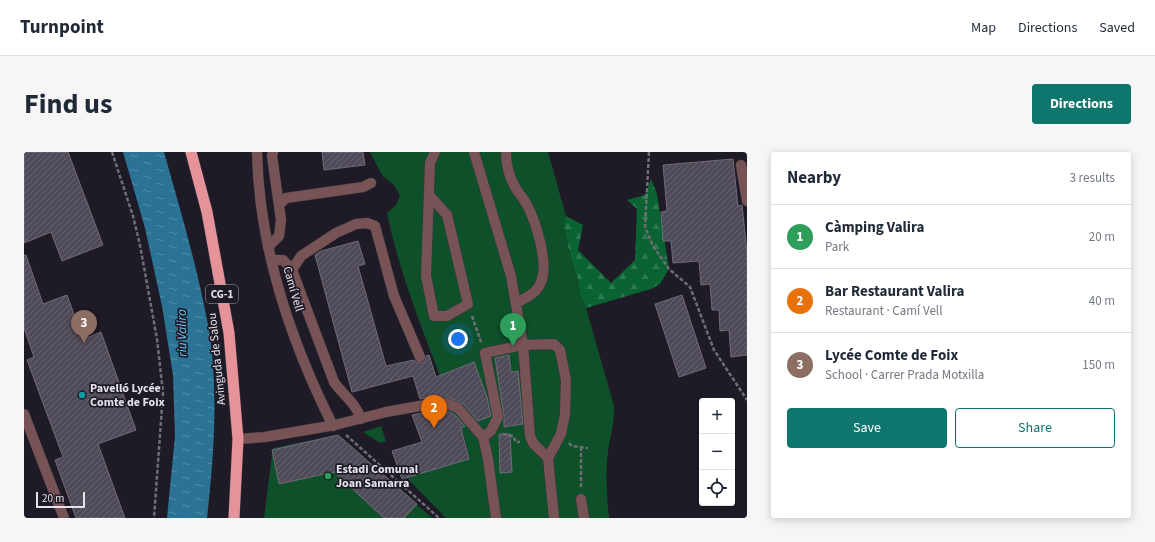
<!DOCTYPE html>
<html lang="en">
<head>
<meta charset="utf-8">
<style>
  :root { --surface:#fff; --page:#f6f6f7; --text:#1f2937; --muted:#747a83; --line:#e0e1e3; --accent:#0f766e }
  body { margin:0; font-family:"Source Sans 3",sans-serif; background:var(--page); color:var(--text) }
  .controls { position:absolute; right:12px; bottom:12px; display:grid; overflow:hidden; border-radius:4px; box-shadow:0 2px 10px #0003 }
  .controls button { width:36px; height:36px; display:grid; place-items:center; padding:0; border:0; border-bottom:1px solid var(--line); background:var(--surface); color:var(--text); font:20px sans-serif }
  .scale { position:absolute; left:12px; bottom:10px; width:49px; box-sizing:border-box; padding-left:4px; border:2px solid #e5e2ea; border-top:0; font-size:11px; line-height:14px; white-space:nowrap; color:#e5e2ea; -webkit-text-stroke:3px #1f1b26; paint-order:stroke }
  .you { position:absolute; left:434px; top:187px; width:14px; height:14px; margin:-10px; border:3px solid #fff; border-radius:50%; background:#1a73e8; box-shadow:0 0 0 6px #1a73e833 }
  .badge { display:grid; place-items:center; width:26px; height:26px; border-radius:50%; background:var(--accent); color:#fff; font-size:13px; font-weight:700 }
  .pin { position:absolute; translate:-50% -33px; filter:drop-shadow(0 1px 2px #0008) }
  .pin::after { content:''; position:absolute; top:21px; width:14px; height:12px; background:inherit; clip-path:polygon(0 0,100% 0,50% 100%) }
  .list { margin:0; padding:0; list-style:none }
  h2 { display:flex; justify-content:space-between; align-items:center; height:52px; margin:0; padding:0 16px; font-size:17px }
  h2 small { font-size:13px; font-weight:400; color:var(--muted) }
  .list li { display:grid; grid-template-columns:26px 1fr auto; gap:12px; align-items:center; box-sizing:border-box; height:64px; padding:0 16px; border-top:1px solid var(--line) }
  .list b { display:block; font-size:15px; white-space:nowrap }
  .list p { margin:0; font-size:13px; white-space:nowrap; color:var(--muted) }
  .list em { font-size:13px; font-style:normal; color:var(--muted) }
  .actions { display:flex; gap:8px; padding:12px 16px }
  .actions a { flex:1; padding:9px 0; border:1px solid var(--accent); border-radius:4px; text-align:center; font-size:14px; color:var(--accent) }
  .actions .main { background:var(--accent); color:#fff }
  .icon { flex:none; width:22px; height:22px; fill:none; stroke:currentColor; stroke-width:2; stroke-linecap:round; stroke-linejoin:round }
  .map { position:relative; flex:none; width:723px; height:366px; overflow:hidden; border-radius:4px }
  header { display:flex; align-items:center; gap:24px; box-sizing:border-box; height:56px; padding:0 20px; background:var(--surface); border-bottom:1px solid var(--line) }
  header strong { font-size:19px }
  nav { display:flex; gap:22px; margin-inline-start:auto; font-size:14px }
  .intro { display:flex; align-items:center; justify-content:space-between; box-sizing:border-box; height:96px; padding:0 24px }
  h1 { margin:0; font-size:28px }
  .button { padding:10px 18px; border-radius:4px; background:var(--accent); color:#fff; font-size:14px; font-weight:700 }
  main { display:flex; gap:24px; padding:0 24px }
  aside { flex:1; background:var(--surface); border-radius:4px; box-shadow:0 2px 10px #0003 }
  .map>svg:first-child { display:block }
  .forest { fill:url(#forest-firs) }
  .park { fill:#0e502a }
  .water { fill:url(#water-ripples) }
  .building { fill:url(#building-hatch); stroke:#706a78 }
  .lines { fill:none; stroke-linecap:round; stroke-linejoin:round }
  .service-casing { stroke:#3b3741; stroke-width:11 }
  .minor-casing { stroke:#3b3741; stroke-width:11 }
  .trunk-casing { stroke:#3b3741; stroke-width:12 }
  .path { stroke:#706d77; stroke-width:2.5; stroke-dasharray:4 2; stroke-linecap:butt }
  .service { stroke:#775355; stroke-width:10 }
  .minor { stroke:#775355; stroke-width:10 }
  .trunk { stroke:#e59299; stroke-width:11 }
  .culture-dot { fill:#0f9aa8; stroke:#1f1b26; stroke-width:1.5 }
  .leisure-dot { fill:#2e9e5b; stroke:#1f1b26; stroke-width:1.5 }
  .labels { text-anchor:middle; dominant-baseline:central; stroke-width:3.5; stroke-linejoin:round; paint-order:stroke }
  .shield { fill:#1f1b26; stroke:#aaa6af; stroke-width:1 }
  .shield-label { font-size:11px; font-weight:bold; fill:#e5e2ea }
  .street-label { font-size:12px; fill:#e5e2ea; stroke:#1f1b26 }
  .poi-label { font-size:12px; font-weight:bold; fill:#e5e2ea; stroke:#1f1b26; text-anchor:start }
  .water-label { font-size:13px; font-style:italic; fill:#6dcbfa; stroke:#1f1b26 }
</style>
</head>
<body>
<header>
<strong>Turnpoint</strong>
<nav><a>Map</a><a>Directions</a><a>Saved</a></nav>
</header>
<div class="intro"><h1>Find us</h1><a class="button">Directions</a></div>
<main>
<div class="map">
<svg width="723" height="366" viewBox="0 0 723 366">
  <defs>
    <pattern id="forest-firs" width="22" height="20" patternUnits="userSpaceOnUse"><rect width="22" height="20" fill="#0a6333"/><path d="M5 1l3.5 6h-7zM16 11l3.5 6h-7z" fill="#2e7951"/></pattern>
    <pattern id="water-ripples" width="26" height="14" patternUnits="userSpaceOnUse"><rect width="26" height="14" fill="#2b7394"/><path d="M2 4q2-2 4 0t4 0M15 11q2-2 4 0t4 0" fill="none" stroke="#548da8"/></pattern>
    <pattern id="building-hatch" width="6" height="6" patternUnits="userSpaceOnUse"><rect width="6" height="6" fill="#4f4a57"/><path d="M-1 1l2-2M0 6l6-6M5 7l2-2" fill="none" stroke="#68646f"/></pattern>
  </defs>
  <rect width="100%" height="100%" fill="#1f1b26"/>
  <!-- forest -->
  <path class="forest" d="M 627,27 L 633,42 L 645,117 L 636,132 L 627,137 L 562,156 L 556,142 L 553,125 L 547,108 L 539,71 L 542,64 L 559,73 L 554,98 L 587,131 L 611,108 L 613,57 L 603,48 L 621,43 Z"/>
  <!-- park -->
  <path class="park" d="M 346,0 L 524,0 L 542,64 L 539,71 L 547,108 L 553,125 L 556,142 L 562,156 L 590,254 C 591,270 586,284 584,300 C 581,322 583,344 585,366 L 422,366 L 382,325 L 445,306 C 441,290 439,263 419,258 L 421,244 L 419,232 C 398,176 375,120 363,61 L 372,53 L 376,44 L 370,33 L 358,23 Z
    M 357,274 L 362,289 L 356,291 L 339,280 Z
    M 314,283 L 408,366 L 240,366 L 249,296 Z"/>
  <!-- water -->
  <path class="water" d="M 99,0 L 140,0 C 156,57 173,114 184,173 C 195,236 190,303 183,366 L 143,366 L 151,284 L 149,223 L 138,154 L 121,76 Z"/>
  <!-- building -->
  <path class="building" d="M 0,0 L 44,0 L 79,93 L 38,109 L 27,80 L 0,91 Z
    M 298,0 L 339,0 L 341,13 L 300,18 Z
    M 709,7 L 714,54 L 718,53 L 723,101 L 723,203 L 707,205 L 705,178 L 696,179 L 695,158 L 688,158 L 686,132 L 677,133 L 675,109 L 649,111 L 647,89 L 639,89 L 637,60 L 643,59 L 639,13 Z
    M 334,89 L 341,112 L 334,114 L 362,214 L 390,208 L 392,210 L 398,211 L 401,209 L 402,204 L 405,203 L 412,225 L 450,210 L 463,245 L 467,264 L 454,269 L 439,252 L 420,244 L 396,247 L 389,224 L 328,240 L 291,103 L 297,99 Z
    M 0,103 L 2,103 L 19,152 L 43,143 L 59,187 L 77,180 L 112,278 L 74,292 L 101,366 L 52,366 L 31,308 L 39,305 L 3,208 L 10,205 L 0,176 Z
    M 658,143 L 682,216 L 655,225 L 631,152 Z
    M 485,203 L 487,220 L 494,219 L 499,272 L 480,275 L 480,264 L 471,206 Z
    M 417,257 L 430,262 L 441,274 L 437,276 L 445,307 L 378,327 L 368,299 L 398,290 L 388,263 Z
    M 475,282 L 486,282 L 488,320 L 476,321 Z
    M 314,283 L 393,352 L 380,366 L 360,366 L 310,320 L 255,332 L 248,298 Z"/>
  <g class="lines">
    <defs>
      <path id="service" d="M 450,0 L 487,124 L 499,193 L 461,201 L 474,265 L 467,279 L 459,285
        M 482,0 C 482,13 484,23 491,35 C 494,41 500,46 503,53 C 512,70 525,111 517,130 C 513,141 502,146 492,151
        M 717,13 L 723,49
        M 406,44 L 423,63 L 444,152 L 423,164 L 410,164 L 402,124 L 406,11 L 411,0
        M 255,53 L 262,46 L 339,35 L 347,31
        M 244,95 L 255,84 L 257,68 L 248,4 L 249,0
        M 247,108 L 259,108 L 268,118 L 310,230 C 320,244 331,250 337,267
        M 268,118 L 277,104 L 312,81 L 332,72 L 343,71 L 351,74 L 370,144 L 396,205
        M 214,287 L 241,285 L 311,273 L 362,260 L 418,250 L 434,256 L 459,285 L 464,307 L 472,366
        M 524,306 L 509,291 L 506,284 L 499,193 L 530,192 L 536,198 L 542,228 L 541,262 L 537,282 L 524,306 L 530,366
        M 557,347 L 560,366"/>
      <path id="minor" d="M 233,0 C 235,96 266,188 309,274
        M 0,262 L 40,366"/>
      <path id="trunk" d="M 167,0 L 183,60 L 205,181 L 214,287 L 210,366"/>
    </defs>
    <!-- service casing -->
    <use href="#service" class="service-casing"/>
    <!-- minor casing -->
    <use href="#minor" class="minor-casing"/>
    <!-- trunk casing -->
    <use href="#trunk" class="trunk-casing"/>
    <!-- path -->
    <path class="path" d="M 88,0 L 109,64 L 116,93 L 133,187 L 139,241 L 130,366
      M 625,0 L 621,75 L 629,94 L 645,117 L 666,135 L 690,198 L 723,248
      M 448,164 L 457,190
      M 479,282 L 489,284 L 492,290 L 496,290
      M 322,283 L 415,366
      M 545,291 L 548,294 L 564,296
      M 557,335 L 557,296"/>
    <!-- service -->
    <use href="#service" class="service"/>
    <!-- minor -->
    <use href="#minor" class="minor"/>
    <!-- trunk -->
    <use href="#trunk" class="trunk"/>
  </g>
  <!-- markers -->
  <circle class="culture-dot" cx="58" cy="243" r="4"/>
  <circle class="leisure-dot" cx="304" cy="324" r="4"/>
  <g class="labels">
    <!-- shield labels -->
    <rect class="shield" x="182" y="133" width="32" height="18" rx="3"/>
    <g class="shield-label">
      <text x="198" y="142">CG-1</text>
    </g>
    <!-- street labels -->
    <g class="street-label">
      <text transform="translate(269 137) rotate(74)">Camí Vell</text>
      <text transform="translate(193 207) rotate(-96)">Avinguda de Salou</text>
    </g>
    <!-- poi labels -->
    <g class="poi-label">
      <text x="66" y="236">Pavelló Lycée<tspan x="66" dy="14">Comte de Foix</tspan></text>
      <text x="312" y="317">Estadi Comunal<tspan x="312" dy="14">Joan Samarra</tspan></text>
    </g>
    <!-- water labels -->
    <g class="water-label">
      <text transform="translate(158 181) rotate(-91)">riu Valira</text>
    </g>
  </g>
</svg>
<div class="controls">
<button>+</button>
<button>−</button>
<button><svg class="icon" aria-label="locate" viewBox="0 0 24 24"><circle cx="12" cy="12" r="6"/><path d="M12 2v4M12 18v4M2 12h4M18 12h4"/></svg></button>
</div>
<div class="scale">20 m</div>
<div class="you"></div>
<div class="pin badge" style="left:489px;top:194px;background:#2e9e5b">1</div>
<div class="pin badge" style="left:410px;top:276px;background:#e8710a">2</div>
<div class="pin badge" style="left:60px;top:191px;background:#8d6e63">3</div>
</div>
<aside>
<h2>Nearby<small>3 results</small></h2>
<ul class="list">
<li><span class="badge" style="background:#2e9e5b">1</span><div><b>Càmping Valira</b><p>Park</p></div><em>20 m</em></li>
<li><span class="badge" style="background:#e8710a">2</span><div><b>Bar Restaurant Valira</b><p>Restaurant · Camí Vell</p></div><em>40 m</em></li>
<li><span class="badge" style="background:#8d6e63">3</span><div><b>Lycée Comte de Foix</b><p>School · Carrer Prada Motxilla</p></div><em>150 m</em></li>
</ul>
<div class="actions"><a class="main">Save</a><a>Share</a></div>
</aside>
</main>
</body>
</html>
